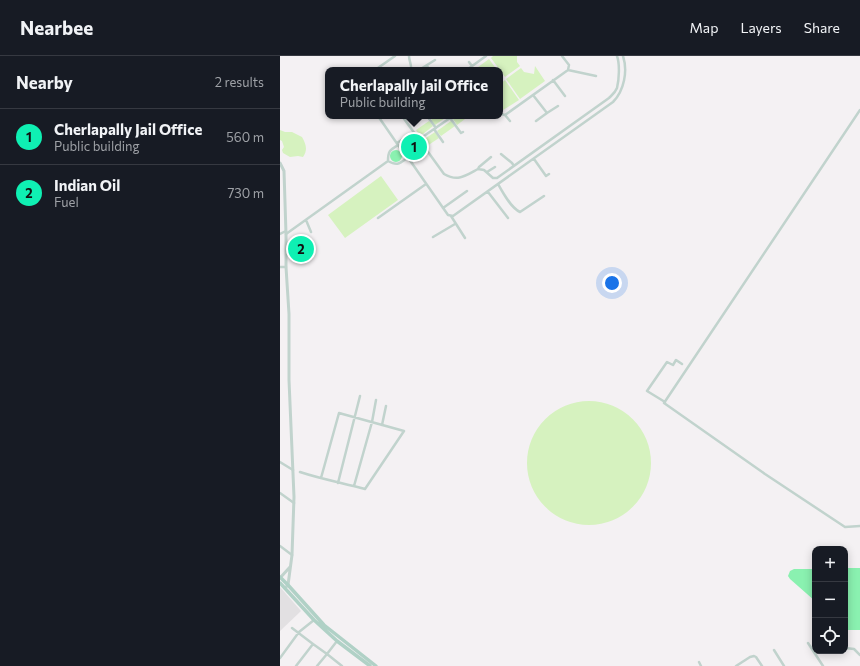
<!DOCTYPE html>
<html lang="en">
<head>
<meta charset="utf-8">
<style>
  :root { --surface:#171b24; --page:#20242c; --text:#f1f3f6; --muted:#9ea1a6; --line:#363941; --accent:#0ff0b3 }
  body { margin:0; font-family:Commissioner,sans-serif; background:var(--page); color:var(--text) }
  .controls { position:absolute; right:12px; bottom:12px; display:grid; overflow:hidden; border-radius:8px; box-shadow:0 2px 10px #0003 }
  .controls button { width:36px; height:36px; display:grid; place-items:center; padding:0; border:0; border-bottom:1px solid var(--line); background:var(--surface); color:var(--text); font:20px sans-serif }
  .you { position:absolute; left:332px; top:227px; width:14px; height:14px; margin:-10px; border:3px solid #fff; border-radius:50%; background:#1a73e8; box-shadow:0 0 0 6px #1a73e833 }
  .badge { display:grid; place-items:center; width:26px; height:26px; border-radius:50%; background:var(--accent); color:#111; font-size:13px; font-weight:700 }
  .pin { position:absolute; translate:-50% -50%; border:2px solid #fff; box-shadow:0 1px 4px #0006 }
  .popup { position:absolute; left:45px; top:11px; width:178px; height:52px; box-sizing:border-box; display:grid; place-content:center; border-radius:8px; background:var(--surface); filter:drop-shadow(0 1px 3px #0005); font-size:13px; white-space:nowrap; color:var(--muted) }
  .popup b { font-size:15px; color:var(--text) }
  .popup::after { content:''; position:absolute; left:50%; top:100%; margin-left:-8px; border:8px solid transparent; border-top-color:var(--surface) }
  .list { margin:0; padding:0; list-style:none }
  h2 { display:flex; justify-content:space-between; align-items:center; height:52px; margin:0; padding:0 16px; font-size:17px }
  h2 small { font-size:13px; font-weight:400; color:var(--muted) }
  .list li { display:grid; grid-template-columns:26px 1fr auto; gap:12px; align-items:center; box-sizing:border-box; height:56px; padding:0 16px; border-top:1px solid var(--line) }
  .list b { display:block; font-size:15px; white-space:nowrap }
  .list p { margin:0; font-size:13px; white-space:nowrap; color:var(--muted) }
  .list em { font-size:13px; font-style:normal; color:var(--muted) }
  .icon { flex:none; width:22px; height:22px; fill:none; stroke:currentColor; stroke-width:2; stroke-linecap:round; stroke-linejoin:round }
  .map { position:relative; flex:none; width:580px; height:610px; overflow:hidden }
  header { display:flex; align-items:center; gap:24px; box-sizing:border-box; height:56px; padding:0 20px; background:var(--surface); border-bottom:1px solid var(--line) }
  header strong { font-size:19px }
  nav { display:flex; gap:22px; margin-inline-start:auto; font-size:14px }
  main { display:flex }
  aside { flex:1; background:var(--surface) }
  .map>svg:first-child { display:block }
  .education { fill:#e2e0e2 }
  .green { fill:#d6f2bf }
  .water { fill:#8af1b0 }
  .lines { fill:none; stroke-linecap:round; stroke-linejoin:round }
  .minor { stroke:#c1d3cd; stroke-width:2.5 }
  .tertiary { stroke:#c1d3cd; stroke-width:3 }
  .primary { stroke:#b0d1c6; stroke-width:3.5 }
</style>
</head>
<body>
<header>
<strong>Nearbee</strong>
<nav><a>Map</a><a>Layers</a><a>Share</a></nav>
</header>
<main>
<aside>
<h2>Nearby<small>2 results</small></h2>
<ul class="list">
<li><span class="badge">1</span><div><b>Cherlapally Jail Office</b><p>Public building</p></div><em>560 m</em></li>
<li><span class="badge">2</span><div><b>Indian Oil</b><p>Fuel</p></div><em>730 m</em></li>
</ul>
</aside>
<div class="map">
<svg width="580" height="610" viewBox="0 0 580 610">
  <rect width="100%" height="100%" fill="#f4f1f3"/>
  <!-- education -->
  <path class="education" d="M 0,531 L 21,555 L 0,575 Z"/>
  <!-- green -->
  <path class="green" d="M 213,0 L 237,0 L 237,6 L 240,10 L 225,21 L 211,2 Z
    M 209,3 L 217,14 L 194,14 Z
    M 255,10 L 265,25 L 240,43 L 226,23 L 241,12 L 244,16 L 254,18 Z
    M 225,24 L 239,44 L 223,54 L 220,50 L 220,28 Z
    M 156,60 L 168,60 L 155,69 L 151,64 Z
    M 177,60 L 189,60 L 177,69 L 173,63 Z
    M 149,65 L 153,70 L 143,78 L 138,77 L 136,74 Z
    M 171,65 L 175,70 L 161,80 L 157,75 Z
    M 0,74 L 5,76 L 12,76 L 22,81 C 26,88 28,94 23,101 L 18,100 L 10,101 L 3,97 L 2,94 L 4,91 L 2,85 L 0,84 Z
    M 155,76 L 159,82 L 147,90 L 145,87 L 146,82 Z
    M 101,120 L 118,144 L 65,182 L 48,159 Z
    M247 407a62 62 0 1 1 124 0a62 62 0 1 1-124 0Z"/>
  <!-- water -->
  <path class="water" d="M110 100a6 6 0 1 1 12 0a6 6 0 1 1-12 0Z
    M 565,512 L 580,512 L 580,574 L 567,574 L 565,573 Z
    M 514,513 L 535,513 L 535,545 L 510,523 L 508,520 L 510,515 Z"/>
  <g class="lines">
    <!-- minor -->
    <path class="minor" d="M 129,0 C 129,5 132,9 131,14
      M 189,6 L 192,10
      M 147,10 L 150,14
      M 95,14 L 115,0
      M 139,14 L 155,4
      M 184,14 L 188,13
      M 189,14 L 188,13 L 206,0
      M 288,14 L 316,20
      M 273,24 L 285,40
      M 253,39 L 267,57 L 256,65
      M 580,54 L 384,347 L 485,418 L 565,471 L 580,470
      M 220,57 L 221,58 L 225,59 L 288,14 L 289,9 L 282,0
      M 267,57 L 278,50
      M 225,59 L 230,65
      M 98,60 L 118,89
      M 122,60 L 164,118 C 178,126 185,120 198,113 L 204,114 L 213,122 L 217,122 L 329,42 C 332,39 335,37 337,32 C 339,24 340,8 337,0
      M 147,60 L 156,72
      M 170,62 L 181,77 L 183,76
      M 154,73 L 163,86
      M 117,87 L 123,83
      M 122,95 L 173,60
      M 221,98 L 232,107 L 234,110
      M 127,102 C 119,108 117,110 108,105 C 108,95 110,94 118,89 L 129,103 L 168,159 L 173,160 L 333,46 C 344,35 348,15 343,0
      M 129,103 L 134,100
      M 254,103 L 266,120 L 269,118
      M 198,113 L 199,111 L 211,101
      M 207,116 L 215,111
      M 218,128 C 223,137 231,152 240,156 L 264,140
      M 208,136 L 228,162
      M 163,152 L 187,135
      M 171,160 L 185,182
      M 98,162 L 146,128
      M 26,164 L 31,176
      M 0,178 L 6,175
      M 6,178 L 108,105
      M 153,181 L 175,168
      M 0,211 L 6,211
      M 385,346 L 367,335 L 387,306 L 393,309 L 396,304 L 402,308
      M 102,369 L 106,350
      M 0,406 L 13,414
      M 20,416 C 41,423 63,427 85,433 L 124,375 L 59,357 L 41,422
      M 58,427 L 80,340
      M 74,430 L 92,366 L 96,344
      M 0,437 L 14,447
      M 0,490 L 12,499
      M 12,572 L 33,588 L 16,610
      M 528,587 L 543,610
      M 33,588 L 47,598 L 57,585
      M 565,592 L 574,593 L 580,599
      M 494,594 L 504,610
      M 0,602 L 19,576 L 34,564
      M 419,606 L 421,610
      M 37,610 L 47,598 L 62,610
      M 456,610 L 470,601 L 474,600 L 476,601 L 482,610"/>
    <!-- tertiary -->
    <path class="tertiary" d="M 0,107 L 4,115 L 6,178 L 6,211 L 9,258 L 9,324 L 14,441 L 12,499 L 8,529 L 5,532
      M 0,522 L 10,511"/>
    <!-- primary -->
    <path class="primary" d="M 0,521 L 8,529 L 44,569 L 96,610
      M 0,527 L 34,564 L 57,585 L 90,610"/>
  </g>
</svg>
<div class="controls">
<button>+</button>
<button>−</button>
<button><svg class="icon" aria-label="locate" viewBox="0 0 24 24"><circle cx="12" cy="12" r="6"/><path d="M12 2v4M12 18v4M2 12h4M18 12h4"/></svg></button>
</div>
<div class="you"></div>
<div class="pin badge" style="left:134px;top:91px">1</div>
<div class="popup"><b>Cherlapally Jail Office</b>Public building</div>
<div class="pin badge" style="left:21px;top:193px">2</div>
</div>
</main>
</body>
</html>
